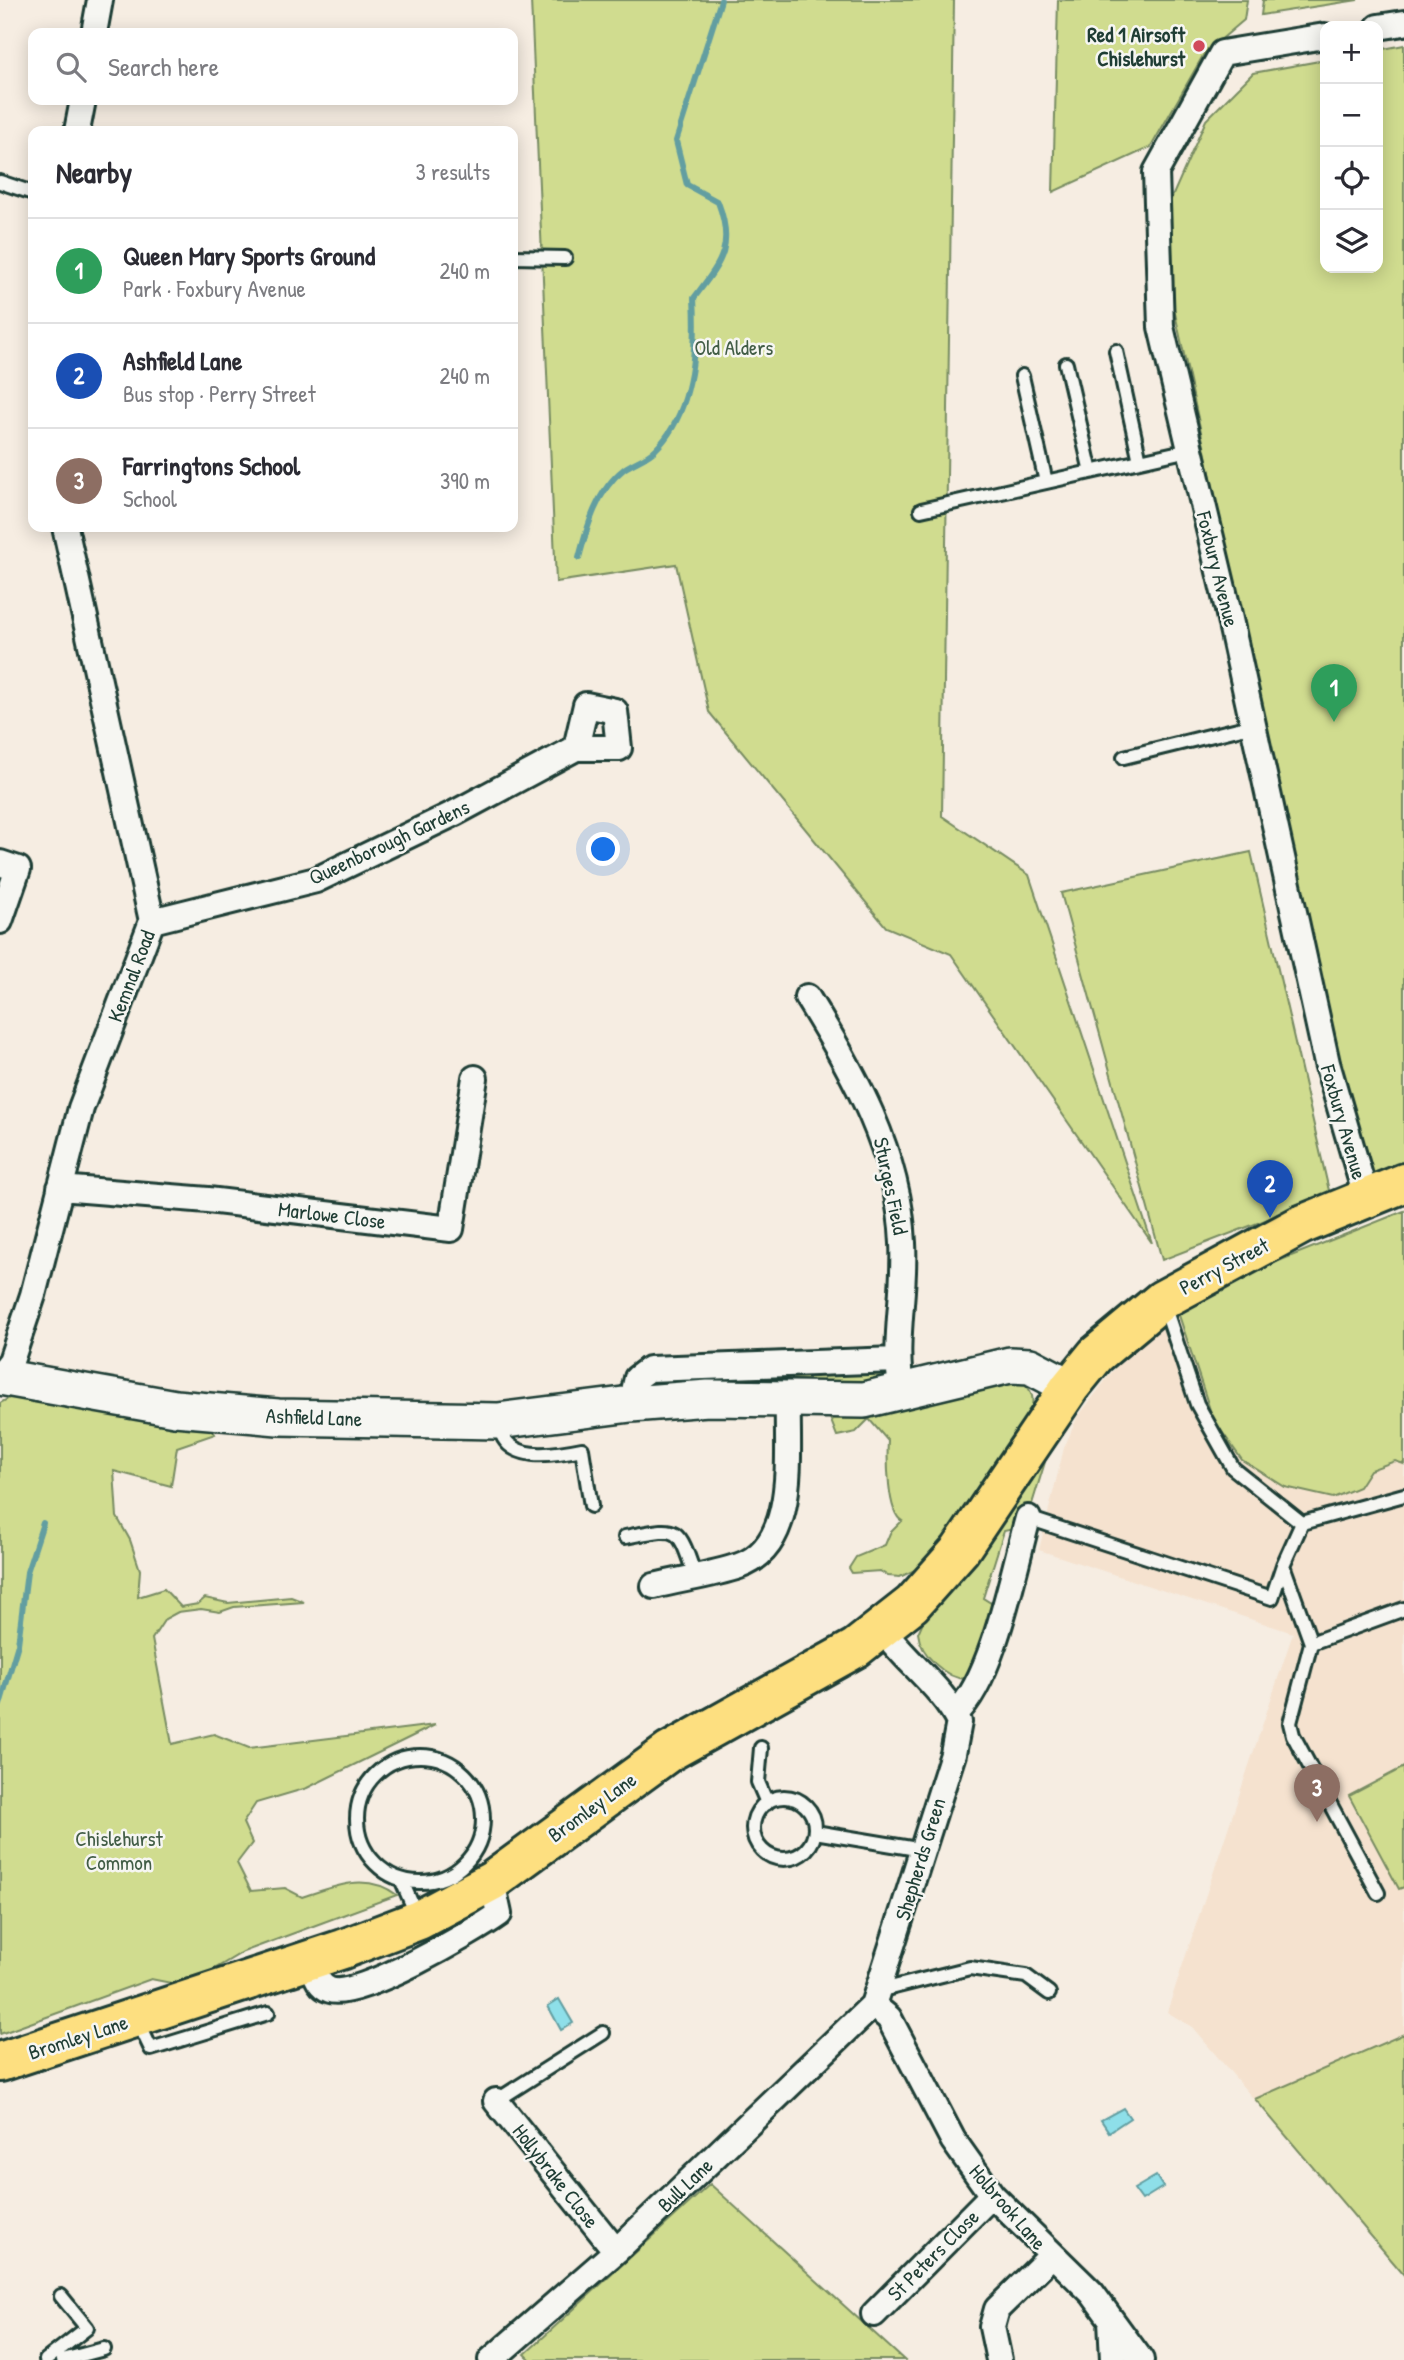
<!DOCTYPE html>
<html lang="en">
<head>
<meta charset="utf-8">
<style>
  :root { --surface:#fff; --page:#f2f2f3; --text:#2b2b33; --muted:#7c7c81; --line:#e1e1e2; --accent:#d93025 }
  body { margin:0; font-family:"Patrick Hand",sans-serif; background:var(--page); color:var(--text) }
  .controls { position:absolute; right:21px; top:21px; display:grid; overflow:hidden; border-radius:14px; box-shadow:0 4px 18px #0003 }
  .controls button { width:63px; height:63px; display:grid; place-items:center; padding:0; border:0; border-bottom:2px solid var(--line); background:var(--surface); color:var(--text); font:35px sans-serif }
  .you { position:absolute; left:604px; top:850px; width:24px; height:24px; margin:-18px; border:5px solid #fff; border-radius:50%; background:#1a73e8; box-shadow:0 0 0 10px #1a73e833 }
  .badge { display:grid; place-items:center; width:46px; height:46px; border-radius:50%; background:var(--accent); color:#fff; font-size:23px; font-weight:700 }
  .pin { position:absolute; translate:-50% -58px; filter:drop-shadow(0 2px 4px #0008) }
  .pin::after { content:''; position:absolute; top:37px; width:24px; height:21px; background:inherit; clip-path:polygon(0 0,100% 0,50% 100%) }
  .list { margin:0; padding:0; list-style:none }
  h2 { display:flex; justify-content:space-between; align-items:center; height:91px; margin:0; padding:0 28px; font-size:30px }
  h2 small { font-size:23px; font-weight:400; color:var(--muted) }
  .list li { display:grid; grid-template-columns:46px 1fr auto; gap:21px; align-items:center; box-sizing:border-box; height:105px; padding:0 28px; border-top:2px solid var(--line) }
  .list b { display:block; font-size:26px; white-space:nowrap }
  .list p { margin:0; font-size:23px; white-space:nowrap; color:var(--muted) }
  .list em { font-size:23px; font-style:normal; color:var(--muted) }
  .icon { flex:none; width:38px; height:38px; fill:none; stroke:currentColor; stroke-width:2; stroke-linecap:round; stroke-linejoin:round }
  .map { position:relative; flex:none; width:1404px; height:2360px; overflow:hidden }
  .search { position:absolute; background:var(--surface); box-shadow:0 4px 18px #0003; left:28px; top:28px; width:490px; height:77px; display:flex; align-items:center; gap:18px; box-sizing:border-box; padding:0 24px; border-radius:14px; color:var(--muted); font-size:26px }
  .panel { position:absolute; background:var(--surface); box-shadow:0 4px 18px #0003; left:28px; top:126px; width:490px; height:406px; border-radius:14px }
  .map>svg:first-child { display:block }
  .built { fill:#f5e2cf }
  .green { fill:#d0dc8f; stroke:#788c62; stroke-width:2 }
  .water { fill:#8edfe9; stroke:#629ea1; stroke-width:2 }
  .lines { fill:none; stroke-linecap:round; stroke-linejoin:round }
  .stream { stroke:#629ea1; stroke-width:6 }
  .lane-casing { stroke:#1f3d34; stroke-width:18 }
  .street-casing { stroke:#1f3d34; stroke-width:30 }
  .secondary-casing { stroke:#1f3d34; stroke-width:40 }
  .primary-casing { stroke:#1f3d34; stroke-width:44 }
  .lane { stroke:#f6f6f2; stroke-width:12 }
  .street { stroke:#f6f6f2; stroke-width:24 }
  .secondary { stroke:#f6f6f2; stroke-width:35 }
  .primary { stroke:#fddf80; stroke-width:38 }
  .poi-dot { fill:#d1495b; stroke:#f6f6f2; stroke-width:2.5 }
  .labels { text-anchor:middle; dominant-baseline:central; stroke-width:5; stroke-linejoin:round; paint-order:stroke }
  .poi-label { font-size:21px; font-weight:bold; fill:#1f3d34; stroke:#f6f6f2; text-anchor:end }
  .park-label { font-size:21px; fill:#425d46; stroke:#f6f6f2 }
  .street-label { font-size:21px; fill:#1f3d34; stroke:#f6f6f2 }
</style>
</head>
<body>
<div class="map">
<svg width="1404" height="2360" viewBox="0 0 1404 2360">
  <rect width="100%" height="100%" fill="#f6ede2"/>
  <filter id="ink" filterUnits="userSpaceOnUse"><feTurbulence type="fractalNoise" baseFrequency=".0143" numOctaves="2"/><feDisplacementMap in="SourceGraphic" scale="14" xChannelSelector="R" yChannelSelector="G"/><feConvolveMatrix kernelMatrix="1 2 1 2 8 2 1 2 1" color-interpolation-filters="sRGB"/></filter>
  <g filter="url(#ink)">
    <!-- built -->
    <path class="built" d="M 1404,1211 L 1404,2275 L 1192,2027 L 1167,2012 L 1293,1633 L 1039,1550 L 1064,1448 L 1077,1418 L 1151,1321 Z"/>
    <!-- green -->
    <path class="green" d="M 531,0 L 954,0 L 942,816 L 1029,875 L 1152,1243 L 951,954 L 886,927 L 709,712 L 676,564 L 556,582 Z
      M 1058,0 L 1247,0 L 1244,20 L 1204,54 L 1151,147 L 1053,192 Z
      M 1263,0 L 1358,0 L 1261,15 Z
      M 1404,45 L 1404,1176 L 1367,1191 L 1157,231 L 1206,120 L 1253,73 L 1325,60 L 1325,268 L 1378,268 L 1378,50 Z
      M 1251,852 L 1330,1195 L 1162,1260 L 1061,893 Z
      M 1404,1211 L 1404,1464 L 1395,1461 L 1370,1470 L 1359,1487 L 1333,1498 L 1285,1487 L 1242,1460 L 1213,1419 L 1177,1309 L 1251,1272 Z
      M 876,1370 L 883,1373 L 885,1385 L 648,1386 L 648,1380 Z
      M 1021,1380 C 1033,1390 1035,1400 1030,1414 L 936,1552 L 917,1569 L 900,1577 L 888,1576 L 880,1571 L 852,1573 L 849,1568 L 856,1557 L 885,1545 L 890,1533 L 902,1521 C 887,1513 887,1458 888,1441 L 869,1419 L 856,1432 L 837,1436 L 830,1418 L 834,1413 Z
      M 22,1391 L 208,1423 L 215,1434 L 177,1447 L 171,1486 L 114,1471 L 117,1517 L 130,1540 L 140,1570 L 138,1597 L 164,1589 L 181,1607 L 198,1604 L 205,1598 L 228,1603 L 291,1597 L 304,1602 L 234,1607 L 220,1612 L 201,1609 L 178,1612 L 165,1619 L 152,1639 L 172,1744 L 214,1734 L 249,1748 L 435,1725 L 307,1788 L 256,1803 L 243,1823 L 252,1843 L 237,1863 L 251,1891 L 285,1888 L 302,1897 C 336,1886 366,1872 397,1895 L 243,1952 L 186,1986 L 151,1979 L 0,2034 L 0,1403 Z
      M 1045,1462 L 1032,1504 L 1027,1504 L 1018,1528 L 1004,1531 L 983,1598 L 994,1605 L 969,1679 C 947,1681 920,1654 918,1633 L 924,1619 L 1006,1517 Z
      M 1404,1767 L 1404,1887 L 1399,1889 L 1349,1796 Z
      M 1404,2034 L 1404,2275 L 1255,2099 Z
      M 710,2184 L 904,2360 L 531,2360 L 525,2354 Z"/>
    <!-- water -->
    <path class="water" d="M 559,1999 L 573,2023 L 561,2030 L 548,2006 Z
      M 1123,2108 L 1130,2118 L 1109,2132 L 1101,2120 Z
      M 1156,2176 L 1163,2187 L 1142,2200 L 1134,2189 Z"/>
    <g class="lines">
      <!-- stream -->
      <path class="stream" d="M 579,558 C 587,527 597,490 624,469 C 634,462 648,458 656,449 C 694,411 697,347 694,298 C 721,262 735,247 718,202 L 687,185 L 676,141 L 721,0
        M 0,1705 L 18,1644 L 27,1572 L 43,1523"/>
      <defs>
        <path id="lane" d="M 0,182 L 33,193
          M 513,257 L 565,258
          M 1116,351 L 1140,461
          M 1066,364 L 1091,472
          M 1022,376 L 1046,482
          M 921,510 L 1189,450
          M 1124,757 L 1254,725
          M 1164,1305 L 1197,1404 L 1233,1468 L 1302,1523
          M 499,1424 C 505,1464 553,1455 582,1449 L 591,1506
          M 1404,1495 L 1302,1523 L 1283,1565 L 1311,1643 L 1404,1609
          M 1028,1518 L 1272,1598 L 1283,1565
          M 625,1537 C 679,1527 677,1523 695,1576
          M 1311,1643 L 1290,1723 L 1293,1735 L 1378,1893
          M 761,1748 L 758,1782 L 767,1803
          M357 1819a63 63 0 1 1 126 0a63 63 0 1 1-126 0Z
          M753 1828a31 31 0 1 1 62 0a31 31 0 1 1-62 0Z
          M 815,1832 L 923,1850
          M 401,1879 L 417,1916
          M 878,1991 L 970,1968 L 1026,1976 L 1049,1993
          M 138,2022 L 151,2049 L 268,2013
          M 496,2101 L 603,2033
          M 46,2360 L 87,2328 L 61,2296
          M 63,2360 L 104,2349"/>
        <path id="street" d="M 1378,27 L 1404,23
          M 94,33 L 100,0
          M 1325,36 L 1222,53 L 1156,172 L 1161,327 L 1226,601 L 1327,1063 L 1366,1197
          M 77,131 L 83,100
          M 586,705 L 615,711 L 619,748 L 576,748 Z
          M 0,863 L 18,869 L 0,921
          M 152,921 L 316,880 L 455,813 L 576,748
          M 807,997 C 854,1073 899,1152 903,1243 C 906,1294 892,1343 902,1392
          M 60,1188 L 208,1200 L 451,1229 L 475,1078
          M 0,1375 L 11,1361 L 33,1295 L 81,1108 L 152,921 L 65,527
          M 631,1404 L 637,1378 L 649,1369 L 896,1360
          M 654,1586 C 682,1579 712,1575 739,1566 C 800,1545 786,1450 788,1399
          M 956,1713 C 993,1680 1014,1568 1028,1518
          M 310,1960 C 315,1971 317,1986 330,1990 C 357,2000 474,1932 499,1914 L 492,1881
          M 873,2005 L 889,2018 L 953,2140 L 992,2195 L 1092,2293 L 1141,2360
          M 496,2101 L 616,2251
          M 874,2314 L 992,2195
          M 1111,2320 L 1113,2360
          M 491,2360 L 616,2251 L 873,2005 L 953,1754 L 959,1722 C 944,1689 904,1660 882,1629
          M 999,2360 L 992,2327 L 997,2309 L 1051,2256"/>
        <path id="secondary" d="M 0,1377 L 175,1408 L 278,1417 L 498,1421 L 631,1404 L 708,1398 L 864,1400 L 1010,1365 L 1030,1366 L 1070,1387"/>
        <path id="primary" d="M 0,2062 L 343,1949 L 419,1920 L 492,1881 L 669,1752 L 856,1648 L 912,1604 L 960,1550 L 1070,1387 L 1096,1355 L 1162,1300 L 1301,1225 L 1404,1183"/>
      </defs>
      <!-- lane casing -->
      <use href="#lane" class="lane-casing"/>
      <!-- street casing -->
      <use href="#street" class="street-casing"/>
      <!-- secondary casing -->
      <use href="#secondary" class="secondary-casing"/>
      <!-- primary casing -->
      <use href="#primary" class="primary-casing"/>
      <!-- lane -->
      <use href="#lane" class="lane"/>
      <!-- street -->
      <use href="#street" class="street"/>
      <!-- secondary -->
      <use href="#secondary" class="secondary"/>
      <!-- primary -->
      <use href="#primary" class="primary"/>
    </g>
  </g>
  <!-- markers -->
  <circle class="poi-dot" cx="1199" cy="46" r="7"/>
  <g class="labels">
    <!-- poi labels -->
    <g class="poi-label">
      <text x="1185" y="34">Red 1 Airsoft<tspan x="1185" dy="24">Chislehurst</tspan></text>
    </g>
    <!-- park labels -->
    <g class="park-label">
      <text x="734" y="347">Old Alders</text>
      <text x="119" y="1838">Chislehurst<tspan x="119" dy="24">Common</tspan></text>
    </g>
    <!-- street labels -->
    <g class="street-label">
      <text transform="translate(1218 569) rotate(76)">Foxbury Avenue</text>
      <text transform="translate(389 842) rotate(-25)">Queenborough Gardens</text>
      <text transform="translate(131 976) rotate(-69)">Kemnal Road</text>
      <text transform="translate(1344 1122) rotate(74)">Foxbury Avenue</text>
      <text transform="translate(891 1186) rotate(78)">Sturges Field</text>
      <text transform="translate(332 1215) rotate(7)">Marlowe Close</text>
      <text transform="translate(1224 1266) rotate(-28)">Perry Street</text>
      <text transform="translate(314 1417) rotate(2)">Ashfield Lane</text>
      <text transform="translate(592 1807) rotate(-36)">Bromley Lane</text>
      <text transform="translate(920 1859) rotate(-73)">Shepherds Green</text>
      <text transform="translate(78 2037) rotate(-18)">Bromley Lane</text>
      <text transform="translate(556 2176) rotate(52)">Hollybrake Close</text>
      <text transform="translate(685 2185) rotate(-44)">Bull Lane</text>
      <text transform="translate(1008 2207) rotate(49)">Holbrook Lane</text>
      <text transform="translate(933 2255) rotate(-45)">St Peters Close</text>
    </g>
  </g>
</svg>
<div class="controls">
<button>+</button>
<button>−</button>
<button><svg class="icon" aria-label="locate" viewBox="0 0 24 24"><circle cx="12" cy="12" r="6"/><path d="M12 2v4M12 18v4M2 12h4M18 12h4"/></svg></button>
<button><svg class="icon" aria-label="layers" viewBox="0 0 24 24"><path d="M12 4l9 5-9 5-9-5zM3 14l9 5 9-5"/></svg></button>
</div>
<div class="you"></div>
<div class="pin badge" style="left:1334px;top:722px;background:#2e9e5b">1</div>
<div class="pin badge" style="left:1270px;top:1218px;background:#1a4fb4">2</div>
<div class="pin badge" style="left:1317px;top:1822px;background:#8d6e63">3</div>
<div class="search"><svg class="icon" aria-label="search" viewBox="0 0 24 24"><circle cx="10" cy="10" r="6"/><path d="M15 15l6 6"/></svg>Search here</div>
<section class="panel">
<h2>Nearby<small>3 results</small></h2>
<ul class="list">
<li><span class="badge" style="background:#2e9e5b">1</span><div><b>Queen Mary Sports Ground</b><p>Park · Foxbury Avenue</p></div><em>240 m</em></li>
<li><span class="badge" style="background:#1a4fb4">2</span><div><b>Ashfield Lane</b><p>Bus stop · Perry Street</p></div><em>240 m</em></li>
<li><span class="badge" style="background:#8d6e63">3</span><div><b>Farringtons School</b><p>School</p></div><em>390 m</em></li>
</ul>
</section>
</div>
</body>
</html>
